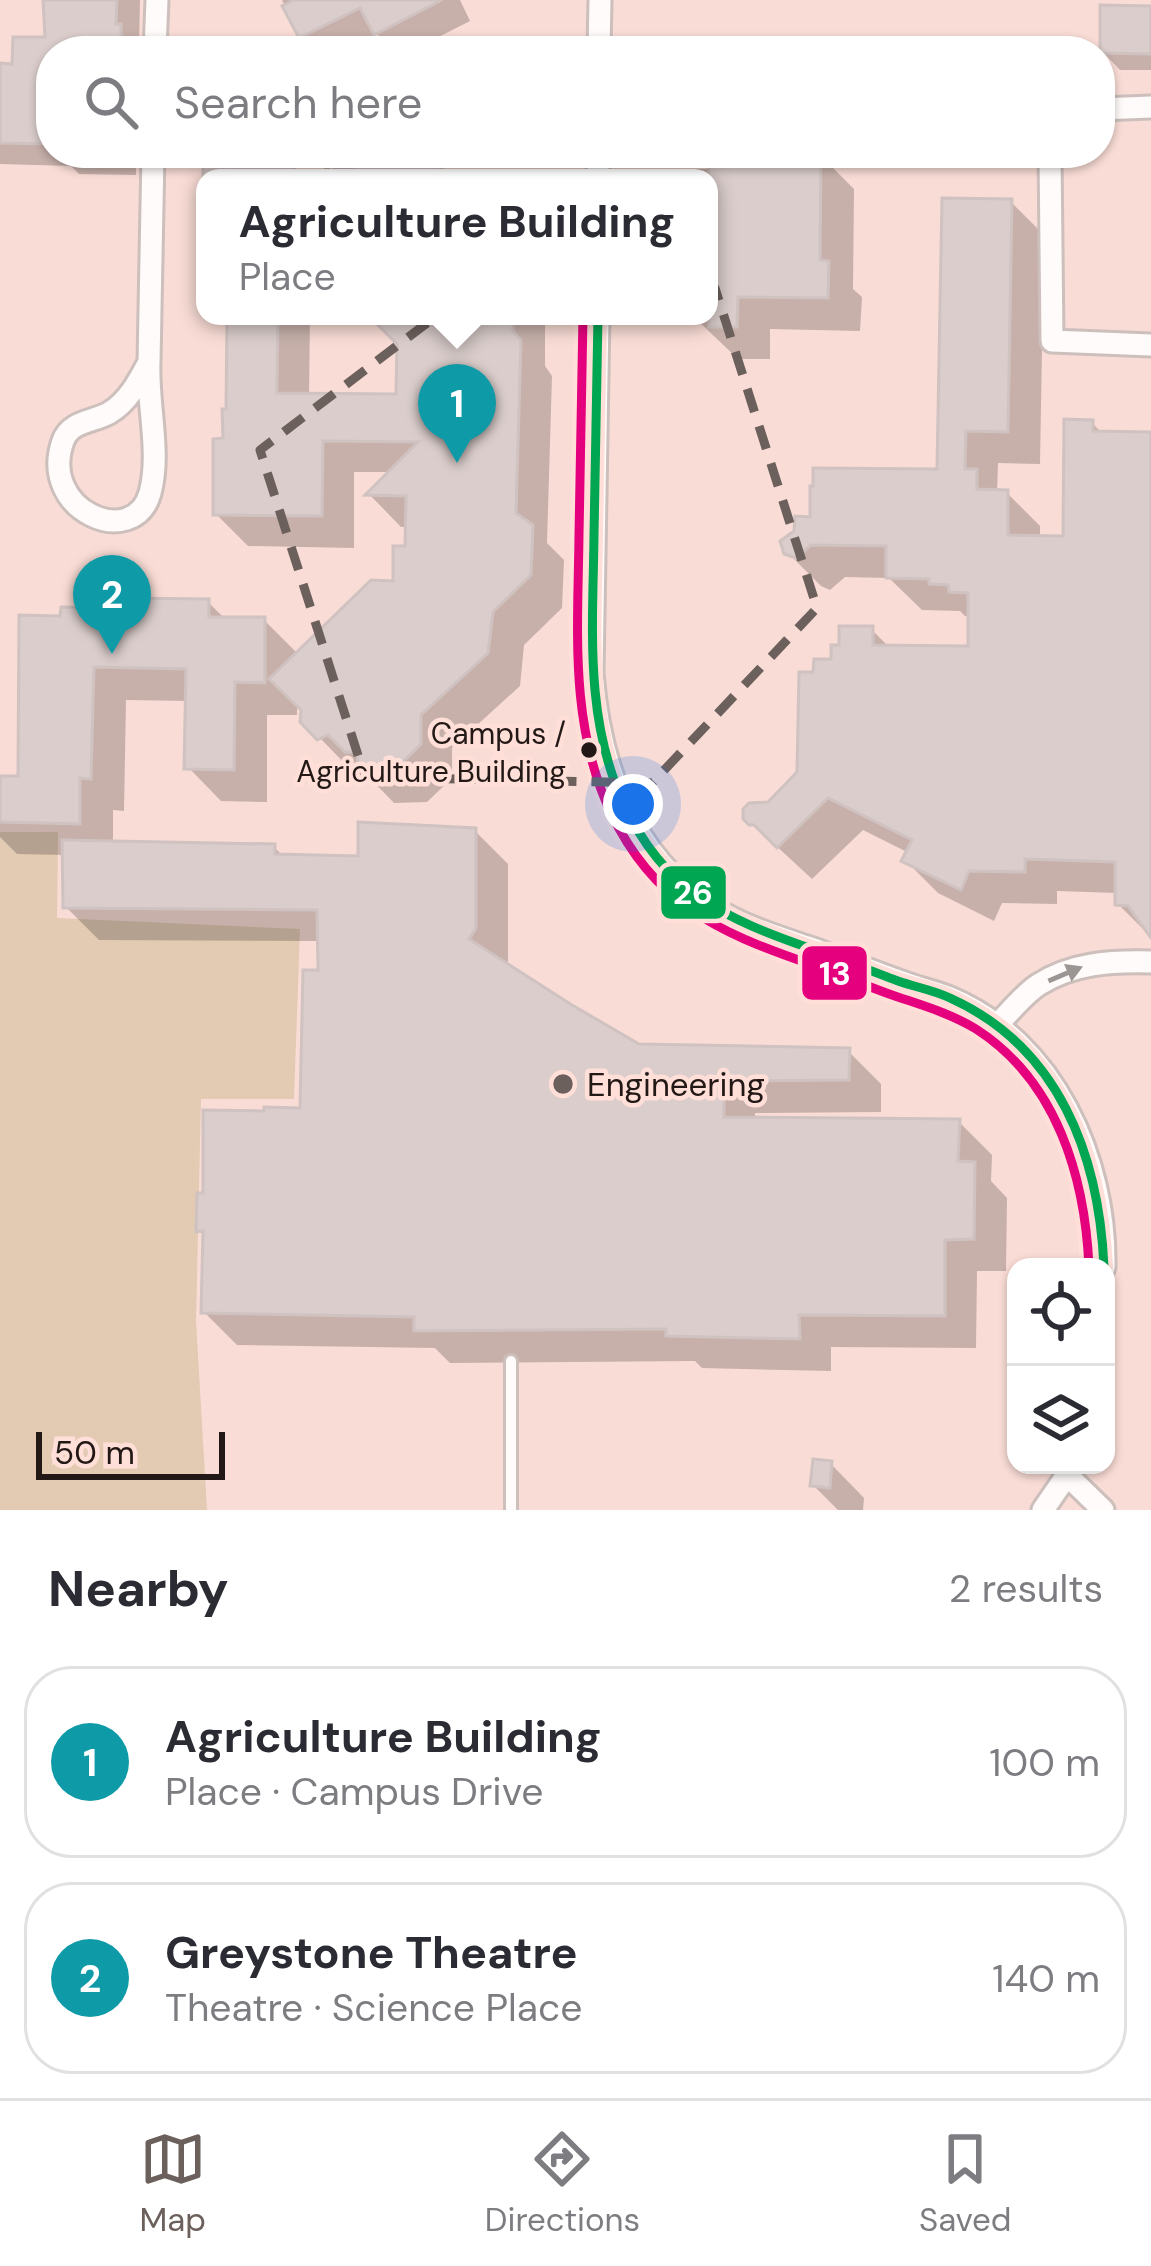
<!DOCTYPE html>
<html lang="en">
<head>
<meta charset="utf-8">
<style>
  :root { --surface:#fff; --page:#f2f2f3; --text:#2b2b33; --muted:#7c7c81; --line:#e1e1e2; --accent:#6c605c }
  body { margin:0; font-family:"DM Sans",sans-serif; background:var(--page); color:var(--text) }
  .controls { position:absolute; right:36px; bottom:36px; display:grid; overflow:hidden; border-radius:24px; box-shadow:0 3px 9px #0004 }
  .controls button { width:108px; height:108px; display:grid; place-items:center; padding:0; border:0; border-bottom:3px solid var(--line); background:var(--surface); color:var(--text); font:60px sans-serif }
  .scale { position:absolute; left:36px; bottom:30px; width:189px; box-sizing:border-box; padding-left:12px; border:6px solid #221815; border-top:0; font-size:33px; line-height:42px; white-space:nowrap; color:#221815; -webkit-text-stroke:9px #ffdfd8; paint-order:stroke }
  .you { position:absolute; left:633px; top:804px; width:42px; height:42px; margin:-30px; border:9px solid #fff; border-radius:50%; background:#1a73e8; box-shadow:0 0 0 18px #1a73e833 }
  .badge { display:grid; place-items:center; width:78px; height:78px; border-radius:50%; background:var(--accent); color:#fff; font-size:39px; font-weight:700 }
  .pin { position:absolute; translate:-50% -99px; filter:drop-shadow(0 3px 6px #0008) }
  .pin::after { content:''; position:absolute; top:63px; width:42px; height:36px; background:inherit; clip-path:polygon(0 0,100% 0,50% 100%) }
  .popup { position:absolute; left:196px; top:169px; width:522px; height:156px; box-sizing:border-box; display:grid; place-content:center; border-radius:24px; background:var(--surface); filter:drop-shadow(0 3px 9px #0005); font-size:39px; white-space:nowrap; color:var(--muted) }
  .popup b { font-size:45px; color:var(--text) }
  .popup::after { content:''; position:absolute; left:50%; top:100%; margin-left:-24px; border:24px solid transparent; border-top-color:var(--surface) }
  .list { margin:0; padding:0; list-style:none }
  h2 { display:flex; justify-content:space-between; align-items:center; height:156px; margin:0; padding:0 48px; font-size:51px }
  h2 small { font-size:39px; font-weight:400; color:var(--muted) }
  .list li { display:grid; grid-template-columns:78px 1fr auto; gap:36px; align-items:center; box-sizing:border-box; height:192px; margin:0 24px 24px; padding:0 24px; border:3px solid var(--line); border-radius:48px }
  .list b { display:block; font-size:45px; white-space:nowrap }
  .list p { margin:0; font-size:39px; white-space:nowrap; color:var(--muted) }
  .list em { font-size:39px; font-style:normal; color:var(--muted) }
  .icon { flex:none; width:66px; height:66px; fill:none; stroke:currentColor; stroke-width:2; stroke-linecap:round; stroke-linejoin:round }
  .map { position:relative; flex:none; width:1151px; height:1510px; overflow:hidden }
  .search { position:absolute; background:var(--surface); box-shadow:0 3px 9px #0004; left:36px; right:36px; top:36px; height:132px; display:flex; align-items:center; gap:30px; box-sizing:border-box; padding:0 42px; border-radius:48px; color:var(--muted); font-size:45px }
  .sheet { height:588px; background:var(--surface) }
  nav { display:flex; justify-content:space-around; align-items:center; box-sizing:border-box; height:168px; border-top:3px solid var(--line); background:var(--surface); font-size:33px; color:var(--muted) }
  nav a { display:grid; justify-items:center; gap:6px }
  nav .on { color:var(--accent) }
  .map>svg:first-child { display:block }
  .built { fill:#f9dcd5; fill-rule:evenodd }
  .green { fill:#e2cab3 }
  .shadow { fill:#0003 }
  .building { fill:#dacdcb; stroke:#cfc2c0; stroke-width:3 }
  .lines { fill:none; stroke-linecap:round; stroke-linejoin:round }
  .service-casing { stroke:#ccbfbc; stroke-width:16 }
  .minor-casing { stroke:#ccbfbc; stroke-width:27 }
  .service { stroke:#fefbfa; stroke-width:10 }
  .minor { stroke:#fefbfa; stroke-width:21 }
  .bus-1-casing { stroke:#ffdfd8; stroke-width:18 }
  .bus-2-casing { stroke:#ffdfd8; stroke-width:18 }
  .bus-1 { stroke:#00a651; stroke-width:9 }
  .bus-2 { stroke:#e5007d; stroke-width:9 }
  .oneway { fill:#9b9593 }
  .marked { fill:none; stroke:#6c605c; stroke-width:9; stroke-dasharray:24 15; stroke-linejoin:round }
  .bus-dot { fill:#221815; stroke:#ffdfd8; stroke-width:4.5 }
  .poi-dot { fill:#6c605c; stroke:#ffdfd8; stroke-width:4.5 }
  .labels { text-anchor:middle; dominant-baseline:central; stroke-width:9; stroke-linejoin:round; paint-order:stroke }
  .bus-label { font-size:30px; fill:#221815; stroke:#ffdfd8; text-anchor:end }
  .poi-label { font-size:33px; fill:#221815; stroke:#ffdfd8; text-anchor:start }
  .line-badge { stroke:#ffdfd8; stroke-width:4.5 }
  .badge-label { font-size:33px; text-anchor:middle; font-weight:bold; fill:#fff }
</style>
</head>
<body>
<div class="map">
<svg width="1151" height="1510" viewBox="0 0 1151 1510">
  <rect width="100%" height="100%" fill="#f6e5e1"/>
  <!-- built -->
  <path class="built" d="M 0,0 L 1151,0 L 1151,1510 L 0,1510 ZM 51,51 L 1100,51 L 1100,153 L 51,153 ZM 205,178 L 709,178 L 709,316 L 205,316 ZM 1016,1267 L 1106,1267 L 1106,1465 L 1016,1465 Z"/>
  <!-- green -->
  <path class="green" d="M 0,832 L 58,832 L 57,918 L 300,929 L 294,1099 L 201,1099 L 196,1321 L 207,1510 L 0,1510 Z"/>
  <!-- shadow -->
  <path class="shadow" d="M 46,0 L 140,0 L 139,46 L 143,51 L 51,51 L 51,153 L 136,153 L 136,175 L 79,174 L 71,166 L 0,164 L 0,66 L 15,67 L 48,41 Z
    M 282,0 L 460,0 L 470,21 L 411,51 L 394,51 L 377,34 L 342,51 L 316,51 L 301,36 Z
    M 1151,9 L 1151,70 L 1120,70 L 1103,52 Z
    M 359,153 L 387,154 L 391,158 L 429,159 L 448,178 L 314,178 L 327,166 L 339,175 L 351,173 L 361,161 Z
    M 820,155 L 854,189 L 853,289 L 862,297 L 860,331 L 770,329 L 770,359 L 738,359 L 694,317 L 709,316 L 709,178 L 695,178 L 695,169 L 766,169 Z
    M 1011,202 L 1044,235 L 1040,464 L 998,463 L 997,493 L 1007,493 L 1040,526 L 1040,538 L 1066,539 L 1092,423 L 1103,434 L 1151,435 L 1151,937 L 1118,904 L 1118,893 L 1057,891 L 1057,904 L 1002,903 L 994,921 L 938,893 L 905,860 L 909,853 L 863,830 L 812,879 L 746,818 L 770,805 L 800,774 L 816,675 L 871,629 L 890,648 L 971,649 L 971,616 L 965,616 L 960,611 L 922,610 L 889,578 L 845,577 L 830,590 L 821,586 L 787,552 L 813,520 L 940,472 Z
    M 230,316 L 310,316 L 309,396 L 398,397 L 400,343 L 373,316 L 538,316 L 545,323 L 545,366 L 552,376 L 547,543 L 564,560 L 562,608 L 524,645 L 520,686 L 452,748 L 452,778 L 427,802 L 394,803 L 362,770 L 361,766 L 352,771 L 320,738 L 305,710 L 297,703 L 297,715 L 267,715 L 267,802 L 221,801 L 188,767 L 189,701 L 126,700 L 124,811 L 113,810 L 113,844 L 274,847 L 284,857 L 361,859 L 475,831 L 508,864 L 508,961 L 505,966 L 638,1047 L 848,1051 L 881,1084 L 881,1112 L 755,1113 L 755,1120 L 959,1122 L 992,1155 L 991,1181 L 1007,1198 L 1006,1271 L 977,1271 L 976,1348 L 831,1347 L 831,1371 L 702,1368 L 695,1361 L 450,1363 L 435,1348 L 237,1345 L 204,1312 L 206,1238 L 199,1230 L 206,1196 L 303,1111 L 321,973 L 321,941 L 99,940 L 66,907 L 65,855 L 17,854 L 0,837 L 0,779 L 21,779 L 63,620 L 208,602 L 226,620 L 264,620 L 298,654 L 396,584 L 408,549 L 409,527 L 401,527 L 370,495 L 392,472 L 354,472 L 354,548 L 248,546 L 216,514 L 229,412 Z
    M 831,1464 L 864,1498 L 863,1510 L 838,1510 L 813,1485 Z"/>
  <!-- building -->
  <path class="building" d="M 43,0 L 117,0 L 116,24 L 121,24 L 121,35 L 136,51 L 51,51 L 51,144 L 0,143 L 0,63 L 12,64 L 13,37 L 45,37 Z
    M 294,0 L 442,0 L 374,35 L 360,8 L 299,38 L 282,6 Z
    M 1100,5 L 1151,6 L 1151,54 L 1100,53 Z
    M 203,153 L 279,153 L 303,178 L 203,178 Z
    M 357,153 L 430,156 L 451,178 L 324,178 L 334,169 L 342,172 L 354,167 Z
    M 764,153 L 821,153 L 820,260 L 829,261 L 828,298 L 738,297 L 737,327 L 709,327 L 709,166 L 764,166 Z
    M 942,198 L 1012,199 L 1008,432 L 966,431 L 965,469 L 977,469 L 977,489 L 1008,490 L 1008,535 L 1063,536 L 1064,419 L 1093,420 L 1093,431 L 1151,432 L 1151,938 L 1128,906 L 1115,905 L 1115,862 L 1025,859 L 1025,872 L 969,871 L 961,890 L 901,861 L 912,840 L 828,798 L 777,848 L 754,825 L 749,825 L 743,819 L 743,809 L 749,803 L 768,802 L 797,772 L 799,672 L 813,672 L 814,659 L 831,659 L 831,645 L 839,645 L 839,626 L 873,626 L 873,645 L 968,646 L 968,593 L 949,592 L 948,585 L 929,584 L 929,579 L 886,578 L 886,546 L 811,545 L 796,558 L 784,554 L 780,541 L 794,531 L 795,516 L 810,517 L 810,486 L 813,486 L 813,468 L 937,469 Z
    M 227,316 L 278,316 L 277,393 L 396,394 L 397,344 L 369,316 L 513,316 L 513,331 L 521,340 L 516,513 L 533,525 L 531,575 L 493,612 L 488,653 L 421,715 L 421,744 L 394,771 L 359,772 L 357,752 L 345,752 L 328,735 L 317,740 L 300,722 L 301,710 L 269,679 L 371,580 L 393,581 L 393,546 L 405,546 L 406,496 L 365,495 L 418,442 L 323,441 L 322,516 L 213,515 L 213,439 L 223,438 L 222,409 L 226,409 Z
    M 120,598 L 209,599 L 209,617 L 265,617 L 265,683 L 235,682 L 234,770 L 184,769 L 186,669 L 94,667 L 91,779 L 80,778 L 80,824 L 0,822 L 0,776 L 18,776 L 19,615 L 60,616 L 61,607 L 119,608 Z
    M 358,822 L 476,828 L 476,928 L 469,939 L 572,1005 L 639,1044 L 850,1048 L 849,1080 L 724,1081 L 724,1117 L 960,1119 L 958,1161 L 975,1162 L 974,1239 L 945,1240 L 945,1316 L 799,1315 L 800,1339 L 666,1336 L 666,1329 L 414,1331 L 414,1317 L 201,1313 L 203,1231 L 196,1232 L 197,1193 L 203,1193 L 203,1110 L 264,1111 L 264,1107 L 300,1108 L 303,970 L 318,970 L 317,910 L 63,908 L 62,840 L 275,844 L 275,854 L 358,856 Z
    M 813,1459 L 832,1461 L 830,1488 L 810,1486 Z"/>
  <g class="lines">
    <defs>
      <path id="service" d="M 511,1510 L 511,1361"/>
      <path id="minor" d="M 155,51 L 157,0
        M 599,51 L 600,0
        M 1100,109 L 1151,107
        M 338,153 L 343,157
        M 1050,153 L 1052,341 L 1151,345
        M 598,178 L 598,153
        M 598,316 L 592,673 C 599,763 630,857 712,907 C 743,927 778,937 813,949 C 844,960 875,973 907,984 C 921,989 936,992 950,998 C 1054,1042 1106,1160 1104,1267
        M 149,362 C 147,405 161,452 150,493 C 134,551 38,511 63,441 C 70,421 93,422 109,413 C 128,402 139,381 149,362 Z
        M 149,362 L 153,153
        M 996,1026 C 1009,1013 1023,995 1038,985 C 1072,963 1111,961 1151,962
        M 1067,1475 L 1103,1510
        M 1043,1510 L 1067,1475 L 1071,1465"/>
    </defs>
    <!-- service casing -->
    <use href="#service" class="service-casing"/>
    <!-- minor casing -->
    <use href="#minor" class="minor-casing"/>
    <!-- service -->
    <use href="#service" class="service"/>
    <!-- minor -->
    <use href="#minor" class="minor"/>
    <defs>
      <path id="bus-1" d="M 598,316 C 597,389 596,462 594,535 C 593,626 584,719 624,804 C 664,892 726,919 812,949 C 841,959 869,970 898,981 C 915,987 933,990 950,998 C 1059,1047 1099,1155 1104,1267"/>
      <path id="bus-2" d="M 583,316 C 582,389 581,462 579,535 C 578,629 569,725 611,813 C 654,903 717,932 807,963 C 836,973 864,985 892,995 C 921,1005 950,1013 976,1029 C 1057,1081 1085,1177 1089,1267"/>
    </defs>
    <!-- bus-1 casing -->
    <use href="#bus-1" class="bus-1-casing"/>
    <!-- bus-2 casing -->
    <use href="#bus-2" class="bus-2-casing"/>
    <!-- bus-1 -->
    <use href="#bus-1" class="bus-1"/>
    <!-- bus-2 -->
    <use href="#bus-2" class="bus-2"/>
  </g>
  <!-- one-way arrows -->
  <defs><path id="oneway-solid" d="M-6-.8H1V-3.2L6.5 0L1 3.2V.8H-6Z" transform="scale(3)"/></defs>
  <use class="oneway" href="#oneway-solid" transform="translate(1065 974) rotate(-23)"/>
  <!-- marked area -->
  <path class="marked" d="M 511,259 L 715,288 L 817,608 L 652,783 L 365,777 L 260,450 Z"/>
  <!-- markers -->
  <circle class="bus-dot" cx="589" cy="750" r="10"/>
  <circle class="poi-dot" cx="563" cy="1084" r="12"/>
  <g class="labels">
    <!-- bus labels -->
    <g class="bus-label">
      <text x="566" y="733">Campus /<tspan x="566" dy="38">Agriculture Building</tspan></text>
    </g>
    <!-- poi labels -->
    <g class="poi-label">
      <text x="587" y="1084">Engineering</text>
    </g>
  </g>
  <g class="line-badge">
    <rect x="659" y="864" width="69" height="57" rx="12" fill="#00a651"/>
    <rect x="800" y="944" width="69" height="58" rx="12" fill="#e5007d"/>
  </g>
  <g class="badge-label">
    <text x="693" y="904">26</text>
    <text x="835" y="985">13</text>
  </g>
</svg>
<div class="controls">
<button><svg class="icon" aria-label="locate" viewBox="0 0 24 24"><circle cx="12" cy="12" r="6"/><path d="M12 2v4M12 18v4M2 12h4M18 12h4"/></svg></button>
<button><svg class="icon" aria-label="layers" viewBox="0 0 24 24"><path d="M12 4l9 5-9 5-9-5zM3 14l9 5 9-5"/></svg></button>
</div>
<div class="scale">50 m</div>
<div class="you"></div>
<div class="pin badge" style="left:457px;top:463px;background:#0f9aa8">1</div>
<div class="popup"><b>Agriculture Building</b>Place</div>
<div class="pin badge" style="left:112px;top:654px;background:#0f9aa8">2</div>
<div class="search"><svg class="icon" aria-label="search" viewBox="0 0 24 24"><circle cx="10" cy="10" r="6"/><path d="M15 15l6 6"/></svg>Search here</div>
</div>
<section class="sheet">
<h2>Nearby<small>2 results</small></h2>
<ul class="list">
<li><span class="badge" style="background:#0f9aa8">1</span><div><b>Agriculture Building</b><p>Place · Campus Drive</p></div><em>100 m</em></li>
<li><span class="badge" style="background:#0f9aa8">2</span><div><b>Greystone Theatre</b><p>Theatre · Science Place</p></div><em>140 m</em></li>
</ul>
</section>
<nav>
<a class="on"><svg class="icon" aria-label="map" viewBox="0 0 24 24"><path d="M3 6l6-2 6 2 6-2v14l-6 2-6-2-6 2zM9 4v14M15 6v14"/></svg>Map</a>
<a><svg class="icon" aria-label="directions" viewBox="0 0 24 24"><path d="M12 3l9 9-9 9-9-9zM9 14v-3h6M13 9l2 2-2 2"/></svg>Directions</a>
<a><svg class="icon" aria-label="saved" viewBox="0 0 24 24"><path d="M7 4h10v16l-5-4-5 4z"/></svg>Saved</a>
</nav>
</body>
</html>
